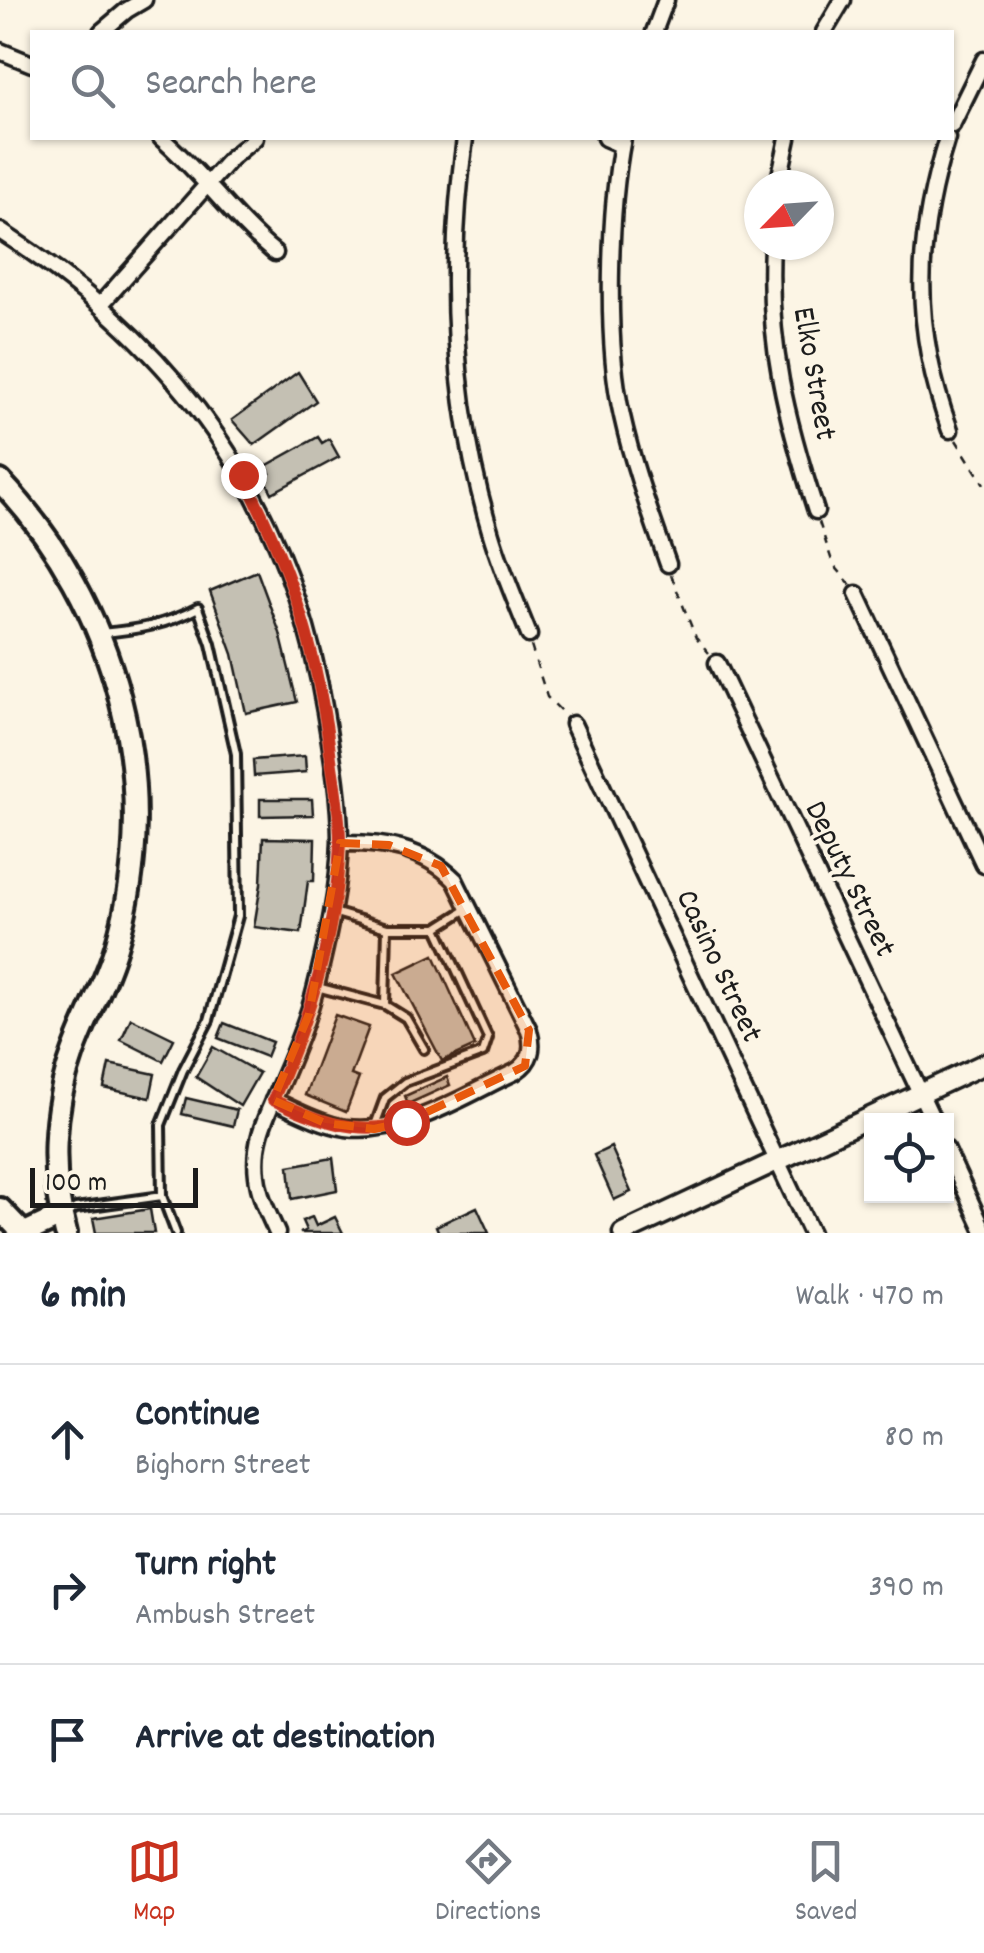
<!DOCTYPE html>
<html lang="en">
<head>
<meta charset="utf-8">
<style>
  :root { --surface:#fff; --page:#f6f6f7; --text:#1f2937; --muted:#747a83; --line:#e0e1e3; --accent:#c8321e }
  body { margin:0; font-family:Dekko,sans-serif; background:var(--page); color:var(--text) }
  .controls { position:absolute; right:30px; bottom:30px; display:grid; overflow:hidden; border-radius:0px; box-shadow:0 2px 8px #0004 }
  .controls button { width:90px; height:90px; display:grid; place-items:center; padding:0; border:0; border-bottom:2px solid var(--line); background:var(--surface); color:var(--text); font:50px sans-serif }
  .compass { position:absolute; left:744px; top:170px; width:90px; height:90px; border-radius:50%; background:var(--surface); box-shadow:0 2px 8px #0004; rotate:245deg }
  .scale { position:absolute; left:30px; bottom:25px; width:168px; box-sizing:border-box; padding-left:10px; border:5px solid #1c1c1c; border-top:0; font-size:28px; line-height:35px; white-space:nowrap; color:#1c1c1c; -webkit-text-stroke:8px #fcf5e5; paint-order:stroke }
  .stop { position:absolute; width:30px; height:30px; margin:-22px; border:8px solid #c8321e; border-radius:50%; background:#fff }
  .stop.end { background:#c8321e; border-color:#fff; box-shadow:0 2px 10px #0008 }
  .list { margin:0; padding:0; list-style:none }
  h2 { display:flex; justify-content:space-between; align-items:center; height:130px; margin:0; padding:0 40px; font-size:42px }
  h2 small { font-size:32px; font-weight:400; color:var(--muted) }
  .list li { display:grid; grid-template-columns:65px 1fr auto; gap:30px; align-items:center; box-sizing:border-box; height:150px; padding:0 40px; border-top:2px solid var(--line) }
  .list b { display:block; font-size:38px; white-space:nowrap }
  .list p { margin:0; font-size:32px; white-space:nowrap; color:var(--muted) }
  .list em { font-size:32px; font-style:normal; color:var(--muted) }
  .icon { flex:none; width:55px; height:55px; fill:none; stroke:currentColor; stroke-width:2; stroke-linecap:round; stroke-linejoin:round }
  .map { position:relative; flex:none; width:984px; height:1233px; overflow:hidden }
  .search { position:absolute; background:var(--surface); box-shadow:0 2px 8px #0004; left:30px; right:30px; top:30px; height:110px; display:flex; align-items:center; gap:25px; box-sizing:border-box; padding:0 35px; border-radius:0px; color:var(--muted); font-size:38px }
  .sheet { height:580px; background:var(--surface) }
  nav { display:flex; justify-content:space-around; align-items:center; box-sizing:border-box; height:140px; border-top:2px solid var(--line); background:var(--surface); font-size:28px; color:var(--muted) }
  nav a { display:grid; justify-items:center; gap:5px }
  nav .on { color:var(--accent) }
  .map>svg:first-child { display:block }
  .building { fill:#c4c0b3; stroke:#1c1c1c; stroke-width:2.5 }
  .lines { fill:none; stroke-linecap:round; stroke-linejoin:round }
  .service-casing { stroke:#1c1c1c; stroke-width:14 }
  .minor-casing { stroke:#1c1c1c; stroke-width:21 }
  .tertiary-casing { stroke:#1c1c1c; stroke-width:25 }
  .secondary-casing { stroke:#1c1c1c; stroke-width:28 }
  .path { stroke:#1c1c1c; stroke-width:2.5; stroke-dasharray:8 8; stroke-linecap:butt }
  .service { stroke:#fcf5e5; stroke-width:6 }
  .minor { stroke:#fcf5e5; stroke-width:14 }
  .tertiary { stroke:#fcf5e5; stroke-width:18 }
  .secondary { stroke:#fcf5e5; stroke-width:20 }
  .route { stroke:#c8321e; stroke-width:12 }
  .marked { fill:#e8590c; fill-opacity:0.2; stroke:#e8590c; stroke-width:8; stroke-dasharray:20 12; stroke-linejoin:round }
  .labels { text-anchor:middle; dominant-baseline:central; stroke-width:8; stroke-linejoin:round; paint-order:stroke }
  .street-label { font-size:32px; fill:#1c1c1c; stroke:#fcf5e5 }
</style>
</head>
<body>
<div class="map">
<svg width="984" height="1233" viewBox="0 0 984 1233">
  <rect width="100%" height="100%" fill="#fcf5e5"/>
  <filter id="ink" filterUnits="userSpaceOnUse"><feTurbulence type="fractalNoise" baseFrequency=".01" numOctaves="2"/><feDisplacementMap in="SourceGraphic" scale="20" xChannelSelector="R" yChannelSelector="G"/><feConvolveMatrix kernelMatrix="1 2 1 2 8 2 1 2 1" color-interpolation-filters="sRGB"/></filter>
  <g filter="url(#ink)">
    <!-- building -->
    <path class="building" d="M 298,372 L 316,401 L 254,445 L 232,420 Z
      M 318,437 L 322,443 L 329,439 L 339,457 L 272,493 L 264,477 L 270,473 L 266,466 Z
      M 257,571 L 280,633 L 297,702 L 246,713 L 233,654 L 210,591 Z
      M 305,756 L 306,772 L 254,776 L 253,760 Z
      M 260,799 L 312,799 L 313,815 L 260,816 Z
      M 263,838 L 315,839 L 314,881 L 308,881 L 301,933 L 254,927 L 261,884 Z
      M 434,955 L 475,1046 L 442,1061 L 396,973 Z
      M 335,1015 L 369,1027 L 351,1075 L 359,1078 L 346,1112 L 305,1095 Z
      M 131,1018 L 174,1039 L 163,1061 L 121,1040 Z
      M 224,1023 L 272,1042 L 266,1057 L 218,1038 Z
      M 213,1047 L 259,1073 L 240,1106 L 196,1077 Z
      M 109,1064 L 155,1074 L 150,1098 L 104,1088 Z
      M 447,1077 L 450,1085 L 408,1104 L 405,1096 Z
      M 186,1098 L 237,1110 L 233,1126 L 182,1114 Z
      M 611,1147 L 631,1192 L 614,1200 L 594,1155 Z
      M 333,1158 L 337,1190 L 292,1199 L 289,1166 Z
      M 477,1207 L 489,1233 L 439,1233 L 436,1226 Z
      M 150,1209 L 154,1233 L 96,1233 L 93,1218 Z
      M 312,1217 L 316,1226 L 335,1217 L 343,1233 L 300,1233 L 306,1230 L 302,1221 Z"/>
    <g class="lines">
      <defs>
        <path id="service" d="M 101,633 C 137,630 166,625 198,608 L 211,644 L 236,754 L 238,916 L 209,1020 L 183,1070 L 161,1125 L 162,1196 L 176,1233
          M 333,912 L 387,928 L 385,1005
          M 387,928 L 437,928
          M 317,987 L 385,1005 L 406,1018 L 424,1049
          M 374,1128 L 385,1098 L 405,1082 L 483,1053 L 488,1038 L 437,928 L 467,909
          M 65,1214 L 76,1208 L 162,1196"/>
        <path id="minor" d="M 101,32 L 127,10 L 144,0
          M 654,32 L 666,0
          M 824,32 L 843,0
          M 0,51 L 32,64
          M 952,125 L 984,60
          M 161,138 C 202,173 232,218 275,253
          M 465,138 C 447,270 452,405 491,534 C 501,568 516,602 529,635
          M 605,138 L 621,145
          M 623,138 C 609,211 605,343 622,416 C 633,466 651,515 668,564
          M 947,138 C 915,241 912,327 950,430
          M 778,185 L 788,138
          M 0,231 C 180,347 289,499 325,712 C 332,754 340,798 340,840 C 339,890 327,942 315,990 C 308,1019 296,1048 284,1076 C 270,1110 252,1137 257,1176 C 259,1196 269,1215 277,1233
          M 772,245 C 767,344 786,418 816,511
          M 101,304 L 230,159 L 255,138
          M 857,594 L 984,865
          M 717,663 L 933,1120
          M 573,724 L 811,1233
          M 273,1100 C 297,1111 321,1124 346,1128 C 406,1135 463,1096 515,1072 C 532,1061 534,1048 529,1030 L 455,880 C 423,848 383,842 340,843
          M 946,1149 L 984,1231"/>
        <path id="tertiary" d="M 623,1233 L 984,1064"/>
        <path id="secondary" d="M 0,481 C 116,603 165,783 116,947 C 105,984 86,1017 73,1053 C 52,1110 50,1175 66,1233
          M 0,1209 L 23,1233
          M 25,1233 L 61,1216"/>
      </defs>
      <!-- service casing -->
      <use href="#service" class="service-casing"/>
      <!-- minor casing -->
      <use href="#minor" class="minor-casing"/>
      <!-- tertiary casing -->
      <use href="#tertiary" class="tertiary-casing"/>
      <!-- secondary casing -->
      <use href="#secondary" class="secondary-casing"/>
      <!-- path -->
      <path class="path" d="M 956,440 L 984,484
        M 819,522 L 833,564 L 851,585
        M 671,575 L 696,638 L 709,653
        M 531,646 L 547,697 L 564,714"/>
      <!-- service -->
      <use href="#service" class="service"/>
      <!-- minor -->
      <use href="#minor" class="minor"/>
      <!-- tertiary -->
      <use href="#tertiary" class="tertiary"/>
      <!-- secondary -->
      <use href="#secondary" class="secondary"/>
    </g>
  </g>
  <g class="lines" filter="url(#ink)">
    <!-- route -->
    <path class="route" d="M 243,475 C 294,576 318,653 332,766 C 336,791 340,817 340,842 C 337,931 309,1020 273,1100 C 318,1120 357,1137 406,1122"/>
  </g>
  <!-- marked area -->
  <path class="marked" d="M 340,843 L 389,845 L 441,866 L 529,1030 L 525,1066 L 406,1122 L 374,1129 L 325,1123 L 273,1100 L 309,1014 Z"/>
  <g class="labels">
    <!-- street labels -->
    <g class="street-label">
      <text transform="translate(812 374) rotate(80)">Elko Street</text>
      <text transform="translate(848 880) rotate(64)">Deputy Street</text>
      <text transform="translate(717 967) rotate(65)">Casino Street</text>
    </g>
  </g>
</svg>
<div class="controls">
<button><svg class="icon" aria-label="locate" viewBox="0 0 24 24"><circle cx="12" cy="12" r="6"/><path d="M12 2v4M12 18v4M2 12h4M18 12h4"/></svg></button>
</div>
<svg class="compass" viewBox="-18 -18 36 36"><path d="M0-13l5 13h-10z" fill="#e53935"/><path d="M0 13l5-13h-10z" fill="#747a83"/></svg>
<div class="scale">100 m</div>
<div class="stop" style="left:406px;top:1122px"></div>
<div class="stop end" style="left:243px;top:475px"></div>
<div class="search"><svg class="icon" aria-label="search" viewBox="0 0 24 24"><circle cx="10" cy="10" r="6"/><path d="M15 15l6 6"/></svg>Search here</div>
</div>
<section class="sheet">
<h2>6 min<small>Walk · 470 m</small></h2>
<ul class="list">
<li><svg class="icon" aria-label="ahead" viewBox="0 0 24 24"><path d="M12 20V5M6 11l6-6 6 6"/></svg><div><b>Continue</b><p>Bighorn Street</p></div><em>80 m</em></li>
<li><svg class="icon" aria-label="right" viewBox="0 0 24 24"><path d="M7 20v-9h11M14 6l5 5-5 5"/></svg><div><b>Turn right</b><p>Ambush Street</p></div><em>390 m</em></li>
<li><svg class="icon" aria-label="arrive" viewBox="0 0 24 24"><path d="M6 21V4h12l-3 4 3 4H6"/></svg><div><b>Arrive at destination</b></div></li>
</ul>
</section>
<nav>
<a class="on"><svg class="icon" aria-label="map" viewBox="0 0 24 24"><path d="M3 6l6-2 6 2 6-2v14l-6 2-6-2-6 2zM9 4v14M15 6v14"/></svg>Map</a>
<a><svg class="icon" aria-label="directions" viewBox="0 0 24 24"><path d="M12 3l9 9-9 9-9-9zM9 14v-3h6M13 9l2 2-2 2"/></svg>Directions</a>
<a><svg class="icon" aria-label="saved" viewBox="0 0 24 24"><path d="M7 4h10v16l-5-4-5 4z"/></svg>Saved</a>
</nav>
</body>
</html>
